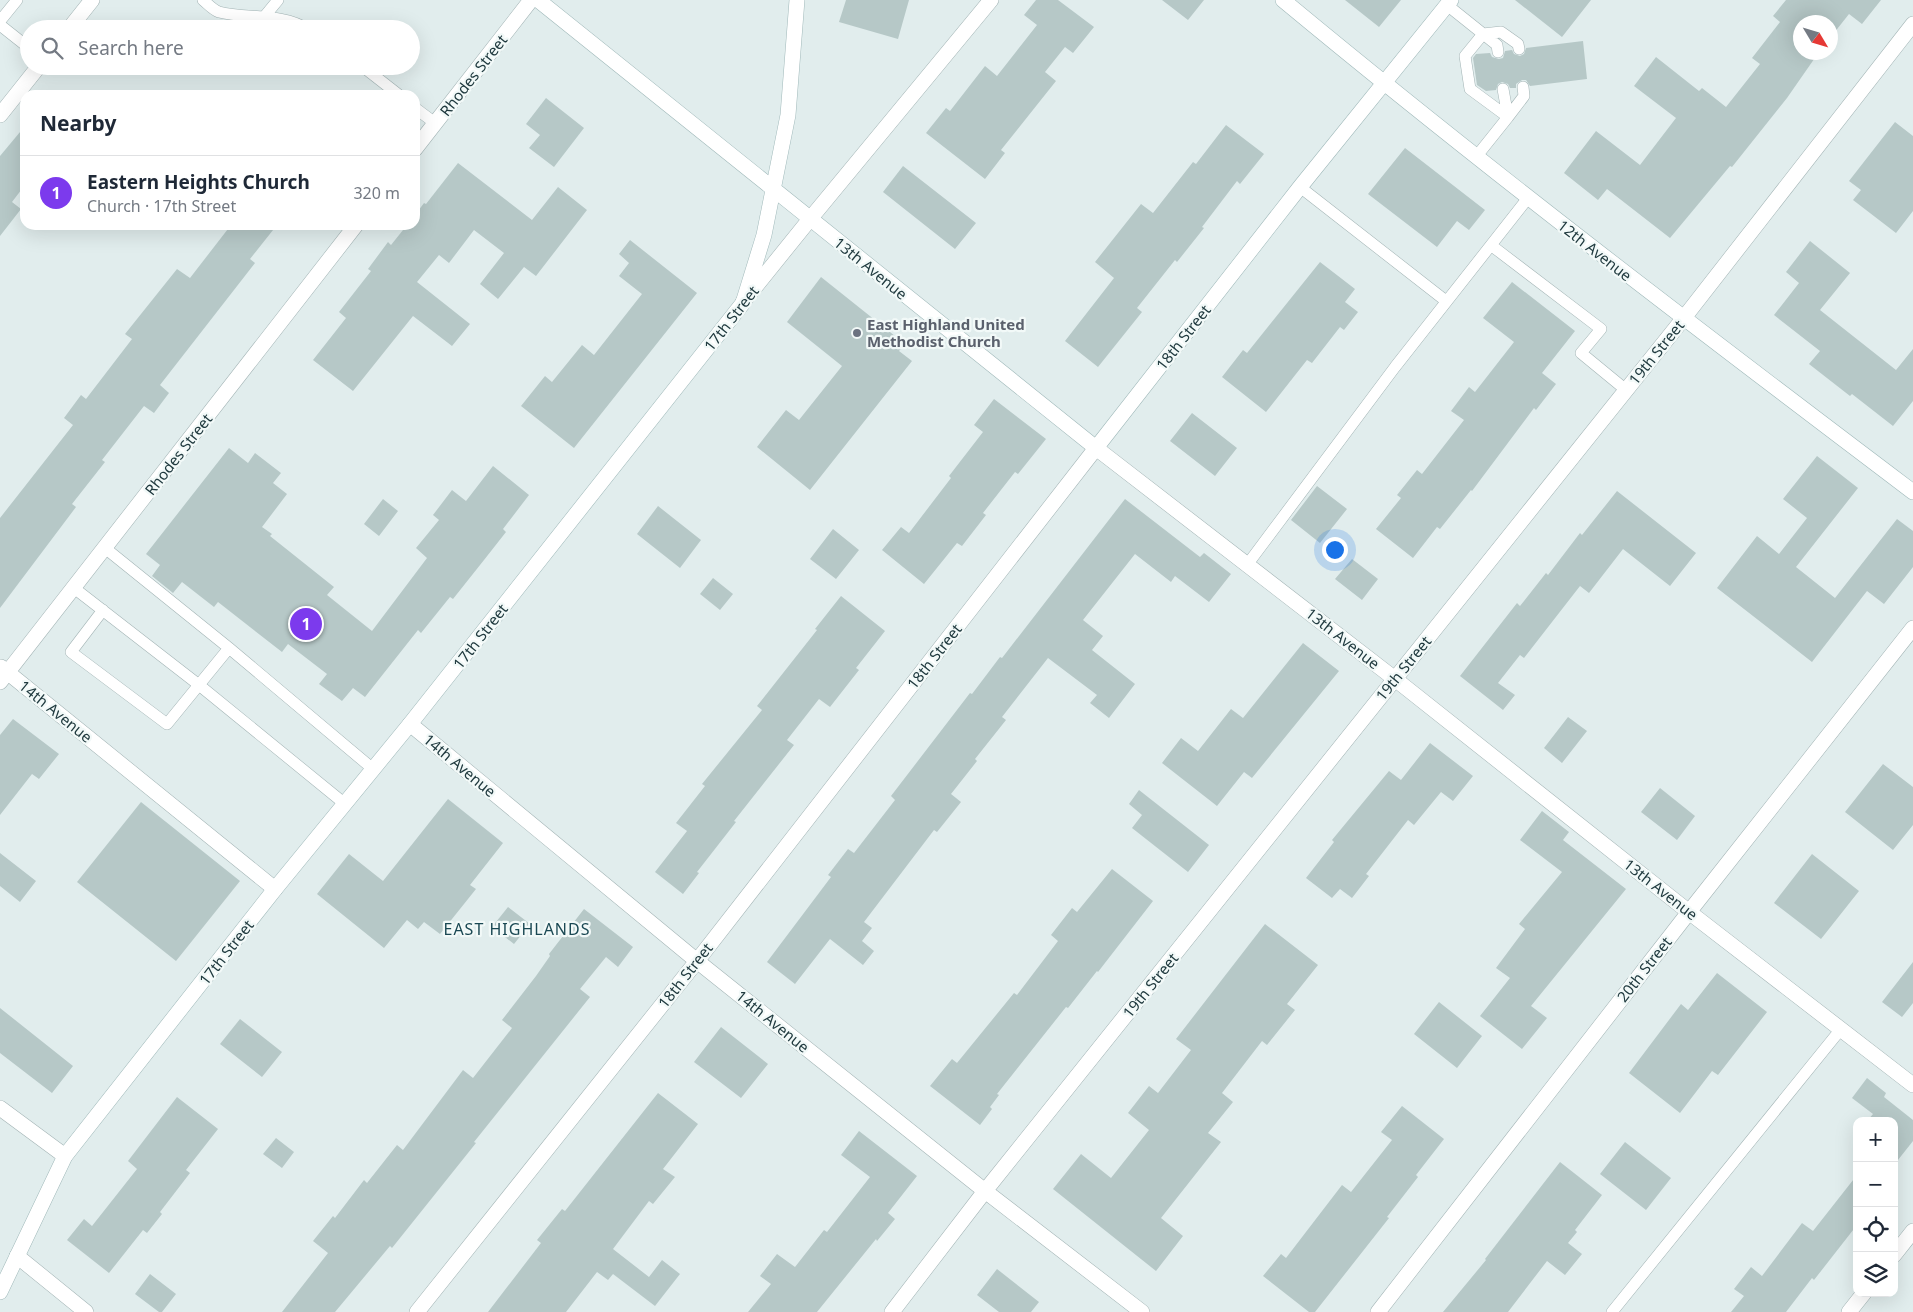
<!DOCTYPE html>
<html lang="en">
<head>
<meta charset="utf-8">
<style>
  :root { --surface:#fff; --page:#f2f2f3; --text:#1f2937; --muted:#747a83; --line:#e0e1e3; --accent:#7c3aed }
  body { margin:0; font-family:"Noto Sans",sans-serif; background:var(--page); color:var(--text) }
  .controls { position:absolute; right:15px; bottom:15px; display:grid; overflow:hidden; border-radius:10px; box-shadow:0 5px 20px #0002 }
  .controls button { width:45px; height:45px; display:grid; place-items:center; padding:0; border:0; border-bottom:1px solid var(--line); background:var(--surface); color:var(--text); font:25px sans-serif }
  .compass { position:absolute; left:1793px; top:15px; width:45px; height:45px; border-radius:50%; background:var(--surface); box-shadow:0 5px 20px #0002; rotate:128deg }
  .you { position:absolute; left:1334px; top:549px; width:18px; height:18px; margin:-12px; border:4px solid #fff; border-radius:50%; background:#1a73e8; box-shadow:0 0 0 8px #1a73e833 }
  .badge { display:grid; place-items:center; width:32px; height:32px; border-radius:50%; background:var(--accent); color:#fff; font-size:16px; font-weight:700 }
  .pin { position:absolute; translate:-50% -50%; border:2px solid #fff; box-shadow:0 1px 5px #0006 }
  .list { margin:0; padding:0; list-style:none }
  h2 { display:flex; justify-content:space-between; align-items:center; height:65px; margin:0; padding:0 20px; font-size:21px }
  h2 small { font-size:16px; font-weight:400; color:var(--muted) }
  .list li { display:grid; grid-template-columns:32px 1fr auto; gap:15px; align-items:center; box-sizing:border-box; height:75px; padding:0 20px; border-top:1px solid var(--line) }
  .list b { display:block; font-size:19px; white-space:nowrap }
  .list p { margin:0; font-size:16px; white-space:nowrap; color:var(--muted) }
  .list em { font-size:16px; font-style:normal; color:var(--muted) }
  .icon { flex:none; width:28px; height:28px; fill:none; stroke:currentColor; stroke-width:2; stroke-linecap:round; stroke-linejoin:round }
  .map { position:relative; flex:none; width:1913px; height:1312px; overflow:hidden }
  .search { position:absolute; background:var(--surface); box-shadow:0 5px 20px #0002; left:20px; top:20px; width:400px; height:55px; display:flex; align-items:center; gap:12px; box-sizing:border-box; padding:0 18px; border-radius:28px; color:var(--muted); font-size:19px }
  .panel { position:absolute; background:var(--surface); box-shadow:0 5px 20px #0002; left:20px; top:90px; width:400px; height:140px; border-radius:15px }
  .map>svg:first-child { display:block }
  .building { fill:#b6c8c7 }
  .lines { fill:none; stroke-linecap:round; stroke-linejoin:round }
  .lane-casing { stroke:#a3b4b5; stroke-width:12 }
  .street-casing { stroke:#a3b4b5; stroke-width:16 }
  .secondary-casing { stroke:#9fb8b9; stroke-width:16 }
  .lane { stroke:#fff; stroke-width:11 }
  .street { stroke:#fff; stroke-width:15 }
  .secondary { stroke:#fff; stroke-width:15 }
  .worship-dot { fill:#6b7280; stroke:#f2f9f8; stroke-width:2 }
  .labels { text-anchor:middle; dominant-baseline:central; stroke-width:4.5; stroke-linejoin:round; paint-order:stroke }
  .street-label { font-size:15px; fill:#203a3f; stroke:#f2f9f8 }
  .worship-label { font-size:15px; font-weight:bold; fill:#5b616d; stroke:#f2f9f8; text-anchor:start }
  .neighbourhood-label { font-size:16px; letter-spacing:1px; fill:#1a4853; stroke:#f2f9f8 }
</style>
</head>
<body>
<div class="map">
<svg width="1913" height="1312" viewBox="0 0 1913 1312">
  <rect width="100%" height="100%" fill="#e1eded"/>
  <!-- building -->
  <path class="building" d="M 846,0 L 909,0 L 898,39 L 839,22 Z
    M 1036,0 L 1058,0 L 1094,27 L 1073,53 L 1065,47 L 1045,72 L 1056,81 L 1001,150 L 1005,153 L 985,179 L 926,133 L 946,108 L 950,111 L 985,66 L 997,76 L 1037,25 L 1024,15 Z
    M 1162,0 L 1204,0 L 1188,20 Z
    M 1345,0 L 1401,0 L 1379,27 Z
    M 1515,0 L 1591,0 L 1562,37 Z
    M 1786,0 L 1881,0 L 1862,24 L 1849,14 L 1830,38 L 1830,22 L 1800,22 L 1800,52 L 1819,52 L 1787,98 L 1732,167 L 1730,166 L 1670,238 L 1607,189 L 1598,200 L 1564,173 L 1596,131 L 1640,165 L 1676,118 L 1634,86 L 1656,57 L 1699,91 L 1702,88 L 1726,107 L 1760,64 L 1752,58 L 1780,22 L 1773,16 Z
    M 1583,41 L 1587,79 L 1530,86 L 1526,80 L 1522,80 L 1516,84 L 1516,88 L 1510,88 L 1508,84 L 1502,82 L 1498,84 L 1496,90 L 1486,91 L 1477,85 L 1473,58 L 1476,54 L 1490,53 L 1492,57 L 1499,59 L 1503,58 L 1505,51 L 1512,50 L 1514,54 L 1520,56 L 1524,54 L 1526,48 Z
    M 546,98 L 584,128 L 554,167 L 529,148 L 540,135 L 526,124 Z
    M 1895,122 L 1913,136 L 1913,211 L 1896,233 L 1853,200 L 1861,190 L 1849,181 Z
    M 1226,125 L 1264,154 L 1240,184 L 1237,181 L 1202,227 L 1204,228 L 1177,262 L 1175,260 L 1137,308 L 1142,312 L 1098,367 L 1065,341 L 1114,278 L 1095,262 L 1141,204 L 1153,213 L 1193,162 L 1196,164 Z
    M 25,126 L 25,185 L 12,202 L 21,209 L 0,236 L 0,156 Z
    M 1405,148 L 1485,210 L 1469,230 L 1457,221 L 1437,247 L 1368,194 Z
    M 458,163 L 532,220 L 558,187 L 587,210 L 536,276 L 524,267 L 498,299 L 480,284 L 504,253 L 474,230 L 449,263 L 439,255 L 417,282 L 470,324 L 452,346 L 413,316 L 353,391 L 313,360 L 346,318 L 339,312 L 371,271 L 368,269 L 388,242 L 391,245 L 407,225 L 415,225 L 415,215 L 424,203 L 426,204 Z
    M 903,166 L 976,223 L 955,249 L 883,192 Z
    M 231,225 L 277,225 L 250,259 L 255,263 L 160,385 L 169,393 L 154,413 L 144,406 L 102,460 L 105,462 L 72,504 L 76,507 L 0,608 L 0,518 L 73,425 L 64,418 L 81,395 L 86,399 L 132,339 L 125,334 L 177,269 L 190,278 Z
    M 630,240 L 697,293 L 574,448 L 521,406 L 545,376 L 552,382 L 582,345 L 594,355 L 642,294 L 619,276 L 629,263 L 619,254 Z
    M 1810,241 L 1850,273 L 1820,310 L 1896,370 L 1913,349 L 1913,401 L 1893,426 L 1852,394 L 1850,396 L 1809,364 L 1820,351 L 1774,315 L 1799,283 L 1786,272 Z
    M 1320,262 L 1355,289 L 1345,302 L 1358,312 L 1344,330 L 1340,327 L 1312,363 L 1307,360 L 1266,412 L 1222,377 L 1243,350 L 1247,353 Z
    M 821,277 L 905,344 L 899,351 L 912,361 L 810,490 L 757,447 L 786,410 L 799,420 L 842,366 L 787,322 Z
    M 1512,282 L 1575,331 L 1542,373 L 1556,384 L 1536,410 L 1534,408 L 1472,491 L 1471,490 L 1440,529 L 1437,527 L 1413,558 L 1376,529 L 1401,498 L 1397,495 L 1417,470 L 1422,474 L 1464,420 L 1451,411 L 1469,387 L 1475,392 L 1514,342 L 1483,318 Z
    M 994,399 L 1046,439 L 1018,474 L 1015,472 L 983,513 L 986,515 L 962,546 L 957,543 L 924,584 L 882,550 L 901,527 L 909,533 L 951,478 L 949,476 L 983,432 L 974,425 Z
    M 1192,413 L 1237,448 L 1215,476 L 1170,441 Z
    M 229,448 L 248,463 L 255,453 L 281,473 L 273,483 L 287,494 L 262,527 L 272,534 L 270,536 L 334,587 L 327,595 L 372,631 L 427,558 L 416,548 L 439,520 L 433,515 L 452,490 L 466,501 L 493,466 L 529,495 L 503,529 L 506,532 L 484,560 L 453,599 L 450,597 L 421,633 L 418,630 L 365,697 L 353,688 L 342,701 L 319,684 L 327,674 L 288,644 L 282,652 L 218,602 L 214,607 L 182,582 L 173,593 L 152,576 L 160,565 L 146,554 Z
    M 1817,456 L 1858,488 L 1796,567 L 1835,598 L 1897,519 L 1913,531 L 1913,567 L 1884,604 L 1867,591 L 1812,662 L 1717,588 L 1757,536 L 1779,554 L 1807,518 L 1783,499 Z
    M 1317,486 L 1347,509 L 1320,543 L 1291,520 Z
    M 1617,491 L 1696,553 L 1670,586 L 1623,549 L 1589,593 L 1580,586 L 1524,658 L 1520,655 L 1498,683 L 1515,695 L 1503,710 L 1460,676 L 1517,603 L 1520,606 L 1546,573 L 1548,575 L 1580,533 L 1582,535 Z
    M 383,499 L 398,511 L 379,536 L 364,524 Z
    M 1125,499 L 1200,557 L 1204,553 L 1231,574 L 1209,602 L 1175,576 L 1171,582 L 1135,554 L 1083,620 L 1103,636 L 1092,650 L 1135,684 L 1109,718 L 1090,703 L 1097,695 L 1048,658 L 1002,717 L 1006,720 L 975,759 L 977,761 L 951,794 L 961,802 L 937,832 L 934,830 L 864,922 L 872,928 L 862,941 L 874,951 L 863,965 L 830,939 L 795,984 L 767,962 L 831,877 L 828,875 L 848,849 L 854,853 L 895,800 L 891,796 L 970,693 L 972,694 L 1000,657 L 1002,658 Z
    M 658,506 L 701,540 L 680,568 L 637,534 Z
    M 833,529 L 859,550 L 836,579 L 810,559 Z
    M 1352,559 L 1378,579 L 1362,600 L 1335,579 Z
    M 713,578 L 733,594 L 720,610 L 700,594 Z
    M 841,596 L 885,631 L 856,668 L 859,670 L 830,707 L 819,699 L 787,740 L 794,745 L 734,821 L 736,822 L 697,872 L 699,873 L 683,894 L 655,872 L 687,831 L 676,823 L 705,786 L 702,784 L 762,710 L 757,706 L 817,630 L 815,629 Z
    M 1303,643 L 1339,671 L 1252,778 L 1244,772 L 1217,806 L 1162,763 L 1181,738 L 1198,751 L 1231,709 L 1243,718 Z
    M 1568,717 L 1587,731 L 1562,763 L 1544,748 Z
    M 13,719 L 59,754 L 39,779 L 32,774 L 0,815 L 0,735 Z
    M 1430,743 L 1473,776 L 1453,801 L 1441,792 L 1414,825 L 1408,820 L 1366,874 L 1369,876 L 1352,898 L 1340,889 L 1332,898 L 1306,878 L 1334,842 L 1332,840 L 1389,771 L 1401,780 Z
    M 1883,764 L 1913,787 L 1913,825 L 1893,850 L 1845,812 Z
    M 1660,788 L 1695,816 L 1677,840 L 1641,812 Z
    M 1139,790 L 1209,845 L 1188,872 L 1132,828 L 1142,815 L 1129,804 Z
    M 448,799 L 503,843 L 470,885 L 476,889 L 440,934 L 424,922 L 418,929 L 407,920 L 384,948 L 317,894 L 349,854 L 383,881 Z
    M 141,802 L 240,881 L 176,961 L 77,882 Z
    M 1542,811 L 1569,832 L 1563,840 L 1626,889 L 1531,1006 L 1547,1018 L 1522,1049 L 1480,1016 L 1510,978 L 1496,968 L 1525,929 L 1519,924 L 1562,872 L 1520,840 Z
    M 0,853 L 36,881 L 20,902 L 0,886 Z
    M 1812,854 L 1859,891 L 1821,939 L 1774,903 Z
    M 1112,869 L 1153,901 L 1098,972 L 1097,971 L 1068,1008 L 1066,1007 L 997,1094 L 999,1095 L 990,1107 L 992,1109 L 980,1125 L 930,1086 L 952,1059 L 957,1063 L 1014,993 L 1017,995 L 1058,941 L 1051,935 L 1072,908 L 1077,912 Z
    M 508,907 L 530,924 L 514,944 L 492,927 Z
    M 584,909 L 633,947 L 618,967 L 606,957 L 580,989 L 590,997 L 474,1142 L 476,1143 L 392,1248 L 390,1246 L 335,1312 L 282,1312 L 328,1253 L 313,1241 L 333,1216 L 335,1218 L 364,1180 L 367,1183 L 397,1145 L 403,1150 L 463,1070 L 473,1078 L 512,1028 L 502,1020 L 536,976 L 550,956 L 549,954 Z
    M 1265,924 L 1318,965 L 1287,1004 L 1295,1010 L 1267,1045 L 1262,1041 L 1222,1093 L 1233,1102 L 1208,1133 L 1221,1142 L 1161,1218 L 1183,1236 L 1156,1271 L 1053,1189 L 1081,1154 L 1111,1178 L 1149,1130 L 1128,1113 L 1149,1086 L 1158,1093 L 1191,1050 L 1176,1039 Z
    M 1913,962 L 1913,1003 L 1902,1017 L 1882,1002 Z
    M 1717,973 L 1767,1012 L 1718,1075 L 1712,1071 L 1680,1113 L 1629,1073 L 1681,1004 L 1688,1010 Z
    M 1439,1002 L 1482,1036 L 1457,1068 L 1414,1034 Z
    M 0,1008 L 73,1066 L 52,1093 L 0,1053 Z
    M 240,1019 L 282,1052 L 262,1077 L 220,1044 Z
    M 721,1027 L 768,1064 L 741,1098 L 694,1062 Z
    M 1867,1078 L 1886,1093 L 1884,1097 L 1913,1120 L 1913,1141 L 1894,1165 L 1894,1121 L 1867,1121 L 1873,1114 L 1852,1098 Z
    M 658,1093 L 698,1124 L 663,1169 L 675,1177 L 653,1204 L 649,1201 L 613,1249 L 649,1277 L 662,1260 L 680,1274 L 655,1306 L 613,1274 L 608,1280 L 597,1272 L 566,1312 L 488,1312 L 541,1243 L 537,1240 L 562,1209 L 565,1211 Z
    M 177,1097 L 218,1129 L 186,1170 L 190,1173 L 160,1212 L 162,1214 L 147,1233 L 143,1230 L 109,1273 L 67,1240 L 84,1219 L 92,1226 L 137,1169 L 128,1161 Z
    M 1402,1106 L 1444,1139 L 1416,1175 L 1418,1177 L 1387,1217 L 1389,1218 L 1315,1312 L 1309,1312 L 1263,1276 L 1281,1254 L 1286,1258 L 1342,1185 L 1351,1192 L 1392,1140 L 1381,1132 Z
    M 859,1131 L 917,1176 L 888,1213 L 895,1219 L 877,1241 L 876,1239 L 817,1312 L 748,1312 L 771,1284 L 760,1276 L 777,1254 L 795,1267 L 824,1230 L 827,1232 L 870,1177 L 841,1155 Z
    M 276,1138 L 294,1152 L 282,1168 L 263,1154 Z
    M 1625,1142 L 1671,1178 L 1646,1210 L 1600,1174 Z
    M 1560,1162 L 1602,1195 L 1575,1230 L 1577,1232 L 1568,1243 L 1582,1254 L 1565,1275 L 1547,1261 L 1508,1312 L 1443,1312 L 1486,1260 L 1485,1259 Z
    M 1857,1175 L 1857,1225 L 1814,1280 L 1812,1278 L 1786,1312 L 1731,1312 L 1744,1296 L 1734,1289 L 1751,1267 L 1762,1276 L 1802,1223 L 1813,1231 Z
    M 997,1269 L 1039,1302 L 1031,1312 L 999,1312 L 977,1295 Z
    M 150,1274 L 176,1294 L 162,1312 L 159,1312 L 135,1294 Z"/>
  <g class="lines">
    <defs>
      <path id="lane" d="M 203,0 C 208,4 213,10 219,12 C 245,19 283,13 307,29
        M 1447,5 L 1497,45 L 1498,52
        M 264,17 L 278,0
        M 0,21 L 17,0
        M 0,25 L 29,48
        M 1519,49 L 1518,44 L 1501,32 L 1483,34 L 1465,56 L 1470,89 L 1508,117 L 1524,96 L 1523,87
        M 362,66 L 399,95
        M 415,108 L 435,123
        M 1476,157 L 1508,117 L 1503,89
        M 1300,187 L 1446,301
        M 1492,246 L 1601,329 L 1581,353 L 1626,390
        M 105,548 L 229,648 L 373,769
        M 1247,565 L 1395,367 L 1528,198
        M 74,588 L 199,685 L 345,804
        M 103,610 L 71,652 L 167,724 L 229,648
        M 1612,1312 L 1841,1029"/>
      <path id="street" d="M 69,29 L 92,0
        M 0,115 L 39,66
        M 415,149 L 531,0
        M 743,302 L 810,219 L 991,0
        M 1,667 L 275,889
        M 0,682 L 356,225
        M 410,724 L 697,961 L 985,1191 L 1142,1312
        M 0,1108 L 65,1156
        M 1894,1255 L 1913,1231
        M 17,1256 L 86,1312
        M 417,1312 L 697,961 L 1096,448 L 1395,679 L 1689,912 L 1913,1085
        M 892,1312 L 985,1191 L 1683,319 L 1913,24
        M 1378,1312 L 1689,912 L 1913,628
        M 1849,1312 L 1864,1293"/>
      <path id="secondary" d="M 538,0 L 1096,448 L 1300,187 L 1451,0
        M 1283,0 C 1488,170 1700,331 1913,492
        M 0,1292 L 65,1156 L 275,889 L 410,724 L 743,303 L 764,235 L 788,115 L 797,0"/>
    </defs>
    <!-- lane casing -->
    <use href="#lane" class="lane-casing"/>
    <!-- street casing -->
    <use href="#street" class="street-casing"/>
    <!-- secondary casing -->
    <use href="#secondary" class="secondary-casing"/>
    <!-- lane -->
    <use href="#lane" class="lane"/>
    <!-- street -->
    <use href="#street" class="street"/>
    <!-- secondary -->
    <use href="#secondary" class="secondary"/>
  </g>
  <!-- markers -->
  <circle class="worship-dot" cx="857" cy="333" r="5"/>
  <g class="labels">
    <!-- street labels -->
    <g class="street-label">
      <text transform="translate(473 75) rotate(-52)">Rhodes Street</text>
      <text transform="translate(1595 250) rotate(38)">12th Avenue</text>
      <text transform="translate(871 268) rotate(39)">13th Avenue</text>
      <text transform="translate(731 318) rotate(-52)">17th Street</text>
      <text transform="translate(1183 337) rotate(-52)">18th Street</text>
      <text transform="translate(1656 352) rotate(-51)">19th Street</text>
      <text transform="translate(178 454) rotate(-52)">Rhodes Street</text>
      <text transform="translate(480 636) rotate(-52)">17th Street</text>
      <text transform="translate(1343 638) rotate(38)">13th Avenue</text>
      <text transform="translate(934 656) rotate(-52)">18th Street</text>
      <text transform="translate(1403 668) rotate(-51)">19th Street</text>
      <text transform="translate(56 711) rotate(39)">14th Avenue</text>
      <text transform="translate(460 765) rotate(40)">14th Avenue</text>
      <text transform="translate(1661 889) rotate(38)">13th Avenue</text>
      <text transform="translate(226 952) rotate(-52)">17th Street</text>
      <text transform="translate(1644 969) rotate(-52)">20th Street</text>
      <text transform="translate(685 975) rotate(-52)">18th Street</text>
      <text transform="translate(1150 985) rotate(-51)">19th Street</text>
      <text transform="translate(773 1021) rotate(39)">14th Avenue</text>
    </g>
    <!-- worship labels -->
    <g class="worship-label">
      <text x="867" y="324">East Highland United<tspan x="867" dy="17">Methodist Church</tspan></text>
    </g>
    <!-- neighbourhood labels -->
    <g class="neighbourhood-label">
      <text x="517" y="929">EAST HIGHLANDS</text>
    </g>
  </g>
</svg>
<div class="controls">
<button>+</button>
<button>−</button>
<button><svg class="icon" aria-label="locate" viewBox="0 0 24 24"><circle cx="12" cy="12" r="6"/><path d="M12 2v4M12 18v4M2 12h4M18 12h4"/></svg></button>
<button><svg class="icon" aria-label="layers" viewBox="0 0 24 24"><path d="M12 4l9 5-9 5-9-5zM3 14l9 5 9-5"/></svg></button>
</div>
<svg class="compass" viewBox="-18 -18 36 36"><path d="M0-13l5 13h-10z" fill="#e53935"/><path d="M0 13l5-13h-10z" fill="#747a83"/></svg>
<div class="you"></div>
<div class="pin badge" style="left:306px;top:624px">1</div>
<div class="search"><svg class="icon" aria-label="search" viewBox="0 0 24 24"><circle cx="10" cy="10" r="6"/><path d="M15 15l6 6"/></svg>Search here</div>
<section class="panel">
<h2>Nearby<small></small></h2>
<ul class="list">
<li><span class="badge">1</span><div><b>Eastern Heights Church</b><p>Church · 17th Street</p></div><em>320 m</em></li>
</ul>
</section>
</div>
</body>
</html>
